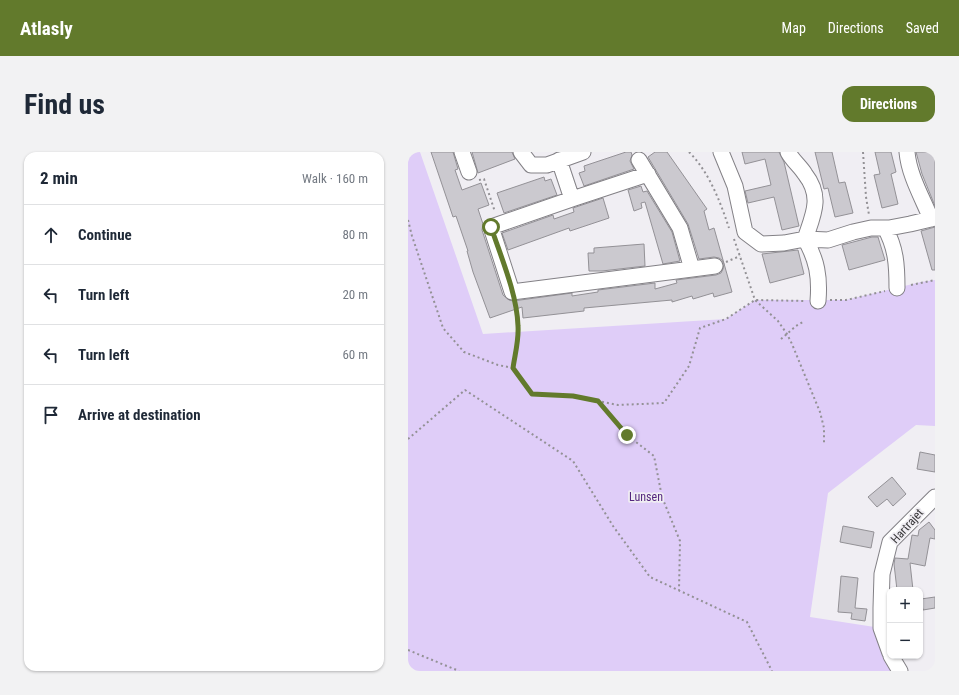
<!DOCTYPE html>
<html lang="en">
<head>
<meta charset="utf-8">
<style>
  :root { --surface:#fff; --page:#f2f2f3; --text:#1f2937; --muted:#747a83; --line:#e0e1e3; --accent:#627a2c }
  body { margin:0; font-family:"Roboto Condensed",sans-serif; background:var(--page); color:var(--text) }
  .controls { position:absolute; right:12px; bottom:12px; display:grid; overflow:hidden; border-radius:8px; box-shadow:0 1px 3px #0004 }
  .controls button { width:36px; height:36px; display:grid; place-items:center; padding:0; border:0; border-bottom:1px solid var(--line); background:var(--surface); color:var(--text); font:20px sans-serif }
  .stop { position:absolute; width:12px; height:12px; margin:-9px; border:3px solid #627a2c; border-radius:50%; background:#fff }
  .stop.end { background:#627a2c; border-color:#fff; box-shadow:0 1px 4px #0008 }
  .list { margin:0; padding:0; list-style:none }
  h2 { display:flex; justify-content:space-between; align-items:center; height:52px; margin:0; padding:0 16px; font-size:17px }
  h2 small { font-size:13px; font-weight:400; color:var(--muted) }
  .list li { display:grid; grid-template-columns:26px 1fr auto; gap:12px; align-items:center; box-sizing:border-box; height:60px; padding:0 16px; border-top:1px solid var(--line) }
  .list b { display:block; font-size:15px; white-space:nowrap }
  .list em { font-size:13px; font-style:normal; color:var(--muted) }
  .icon { flex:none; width:22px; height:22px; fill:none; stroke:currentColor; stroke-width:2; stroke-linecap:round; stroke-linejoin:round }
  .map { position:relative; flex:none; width:527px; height:519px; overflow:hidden; border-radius:12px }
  header { display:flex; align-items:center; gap:24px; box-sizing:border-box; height:56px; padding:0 20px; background:var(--accent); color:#fff }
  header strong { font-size:19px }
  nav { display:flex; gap:22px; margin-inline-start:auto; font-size:14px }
  .intro { display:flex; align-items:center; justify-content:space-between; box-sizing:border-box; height:96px; padding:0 24px }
  h1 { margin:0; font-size:28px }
  .button { padding:10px 18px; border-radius:12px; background:var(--accent); color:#fff; font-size:14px; font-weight:700 }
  main { display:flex; gap:24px; padding:0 24px }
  aside { flex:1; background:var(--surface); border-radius:12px; box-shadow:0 1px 3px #0004 }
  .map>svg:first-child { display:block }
  .green { fill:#dfcdf8 }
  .building { fill:#cbc9cf; stroke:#939196 }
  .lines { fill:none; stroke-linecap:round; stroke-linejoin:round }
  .minor-casing { stroke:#838186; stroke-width:17 }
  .path { stroke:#939195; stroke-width:2; stroke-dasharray:2 3; stroke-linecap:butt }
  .minor { stroke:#fff; stroke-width:15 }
  .route { stroke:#627a2c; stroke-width:5 }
  .labels { text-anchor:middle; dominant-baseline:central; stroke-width:3.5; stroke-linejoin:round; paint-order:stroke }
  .park-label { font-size:12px; fill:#54267e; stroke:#f0eef3 }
  .street-label { font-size:12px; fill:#383739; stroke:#f0eef3 }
</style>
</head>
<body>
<header>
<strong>Atlasly</strong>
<nav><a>Map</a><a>Directions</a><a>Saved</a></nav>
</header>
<div class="intro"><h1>Find us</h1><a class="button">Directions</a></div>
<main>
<aside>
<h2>2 min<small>Walk · 160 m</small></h2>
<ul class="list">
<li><svg class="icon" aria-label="ahead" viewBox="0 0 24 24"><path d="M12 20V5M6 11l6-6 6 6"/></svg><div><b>Continue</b></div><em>80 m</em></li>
<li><svg class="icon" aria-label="left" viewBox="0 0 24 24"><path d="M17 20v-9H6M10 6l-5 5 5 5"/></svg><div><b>Turn left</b></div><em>20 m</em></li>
<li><svg class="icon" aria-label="left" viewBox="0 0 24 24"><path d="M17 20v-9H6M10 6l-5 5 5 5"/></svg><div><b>Turn left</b></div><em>60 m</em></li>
<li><svg class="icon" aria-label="arrive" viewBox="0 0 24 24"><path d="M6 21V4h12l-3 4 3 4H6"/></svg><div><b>Arrive at destination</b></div></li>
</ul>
</aside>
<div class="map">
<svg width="527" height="519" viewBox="0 0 527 519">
  <rect width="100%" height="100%" fill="#f0eef3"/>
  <!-- green -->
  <path class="green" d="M 0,0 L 12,0 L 75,182 L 318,167 L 347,148 L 438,148 L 513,130 L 527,128 L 527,274 L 508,273 L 420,341 L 402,465 L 473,476 L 492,519 L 0,519 Z"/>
  <!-- building -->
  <path class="building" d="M 23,0 L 45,0 L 50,17 L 47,18 L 54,38 L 73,31 L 81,53 L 70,57 L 75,72 L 74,78 L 95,143 L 101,148 L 105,149 L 164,141 L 164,144 L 190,140 L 190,138 L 247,131 L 247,137 L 269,131 L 268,128 L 308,123 L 313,121 L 315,117 L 316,112 L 314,108 L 311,106 L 306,105 L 291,107 L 280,72 L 240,5 L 247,0 L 259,0 L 299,57 L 296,59 L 301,78 L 306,76 L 324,140 L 306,145 L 305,141 L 285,147 L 284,144 L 264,150 L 264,148 L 176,156 L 176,159 L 115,166 L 114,155 L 82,166 L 65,120 L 59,99 L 60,99 L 48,64 L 45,65 Z
    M 64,0 L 104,0 L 107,7 L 70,21 Z
    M 218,0 L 223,0 L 224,3 L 222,9 L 226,17 L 176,34 L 171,21 L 177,19 L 176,14 Z
    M 334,0 L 371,0 L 376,10 L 391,74 L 374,78 L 366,45 L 340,51 L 337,39 L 363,33 L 357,7 L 337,12 Z
    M 407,0 L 424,0 L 431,31 L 437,30 L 445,61 L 427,65 L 420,36 L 416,37 Z
    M 467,0 L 483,0 L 488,20 L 483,22 L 490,52 L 474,56 L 466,23 L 472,22 Z
    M 508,0 L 526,0 L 527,5 L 527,54 L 514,22 Z
    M 136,25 L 137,29 L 143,27 L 149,43 L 96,61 L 89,41 Z
    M 233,34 L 235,40 L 239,39 L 264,80 L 272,109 L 255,112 L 237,50 L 233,51 L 234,56 L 226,59 L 220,38 Z
    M 195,46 L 201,66 L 162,79 L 161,76 L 100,98 L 94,81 L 145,63 L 146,67 L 166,60 L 165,56 Z
    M 527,75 L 527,118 L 524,118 L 513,79 Z
    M 464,85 L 470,85 L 477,108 L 441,118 L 434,93 Z
    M 236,92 L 237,114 L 194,119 L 181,119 L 180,101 L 186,101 L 186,96 Z
    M 390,98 L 396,122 L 362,131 L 354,102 Z
    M 512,300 L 527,303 L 527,320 L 509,317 Z
    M 484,325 L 498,342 L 485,354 L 479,347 L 469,355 L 460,345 Z
    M 521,370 L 527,378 L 527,387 L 522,386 L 517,414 L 502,411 L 505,438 L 489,438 L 486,412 L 487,406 L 500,407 L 504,383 L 510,384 L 511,378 Z
    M 435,374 L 466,380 L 463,396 L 432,390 Z
    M 433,424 L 450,426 L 447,456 L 459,457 L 457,469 L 443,467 L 444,461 L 430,460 Z
    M 527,445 L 527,456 L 515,458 L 513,447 Z"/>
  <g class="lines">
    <defs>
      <path id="minor" d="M 54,0 L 61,20
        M 113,0 L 123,13 L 139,13 L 175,0
        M 313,0 L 327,34 L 337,80 L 353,92 L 376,91 L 397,87 L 420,88 L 445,80 L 463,76 L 481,76 L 502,72 L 527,66
        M 380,0 C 385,9 392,14 397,22 C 415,45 405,63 397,87 C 409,108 412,125 410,149
        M 499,0 C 501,23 514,45 523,67
        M 151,8 L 164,47 L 83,75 L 104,140 L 284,117 L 272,76 L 231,8
        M 164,47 L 240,22
        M 477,76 C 488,96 489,113 489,136
        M 284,117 L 307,114
        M 482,501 L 473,476 L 473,456 L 474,422 L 482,390 L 527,345
        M 483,504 L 492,519"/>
    </defs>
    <!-- minor casing -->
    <use href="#minor" class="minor-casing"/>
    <!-- path -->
    <path class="path" d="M 281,0 C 301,20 312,49 321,76
      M 455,0 L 458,45 L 461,63
      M 71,28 L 76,27 L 87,60
      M 0,68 L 4,84 L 35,176 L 56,200 L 90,213 L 105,216 L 124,242 L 165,244 L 210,253 L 256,251 L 281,214 L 292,176 L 318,167 L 347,148 L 398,149
      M 326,87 L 347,148 L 370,169 L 379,182 L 384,192 L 412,260 L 416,276 L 416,291
      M 318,110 L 332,104
      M 503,133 L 527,128
      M 422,148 L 438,148 L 477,139
      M 373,187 L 388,174 L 395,170
      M 105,216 C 110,191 112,179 107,153
      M 191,250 L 219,283 L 246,304 L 254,345 L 272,389 L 271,438
      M 0,287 L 57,238 L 165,309 L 205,374 L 242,425 L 339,470 L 364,519
      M 0,498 L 51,519"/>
    <!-- minor -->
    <use href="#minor" class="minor"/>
  </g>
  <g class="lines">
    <!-- route -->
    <path class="route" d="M 83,75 C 93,105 109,142 110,174 C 111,188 107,202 105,216 L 124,242 L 165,244 L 190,249 L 219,283"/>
  </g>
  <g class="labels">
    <!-- park labels -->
    <g class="park-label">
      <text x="238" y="345">Lunsen</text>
    </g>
    <!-- street labels -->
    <g class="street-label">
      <text transform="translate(499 374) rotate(-48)">Hartrajet</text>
    </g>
  </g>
</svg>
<div class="controls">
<button>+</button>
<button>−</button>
</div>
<div class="stop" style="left:83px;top:75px"></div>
<div class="stop end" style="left:219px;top:283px"></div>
</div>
</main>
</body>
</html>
